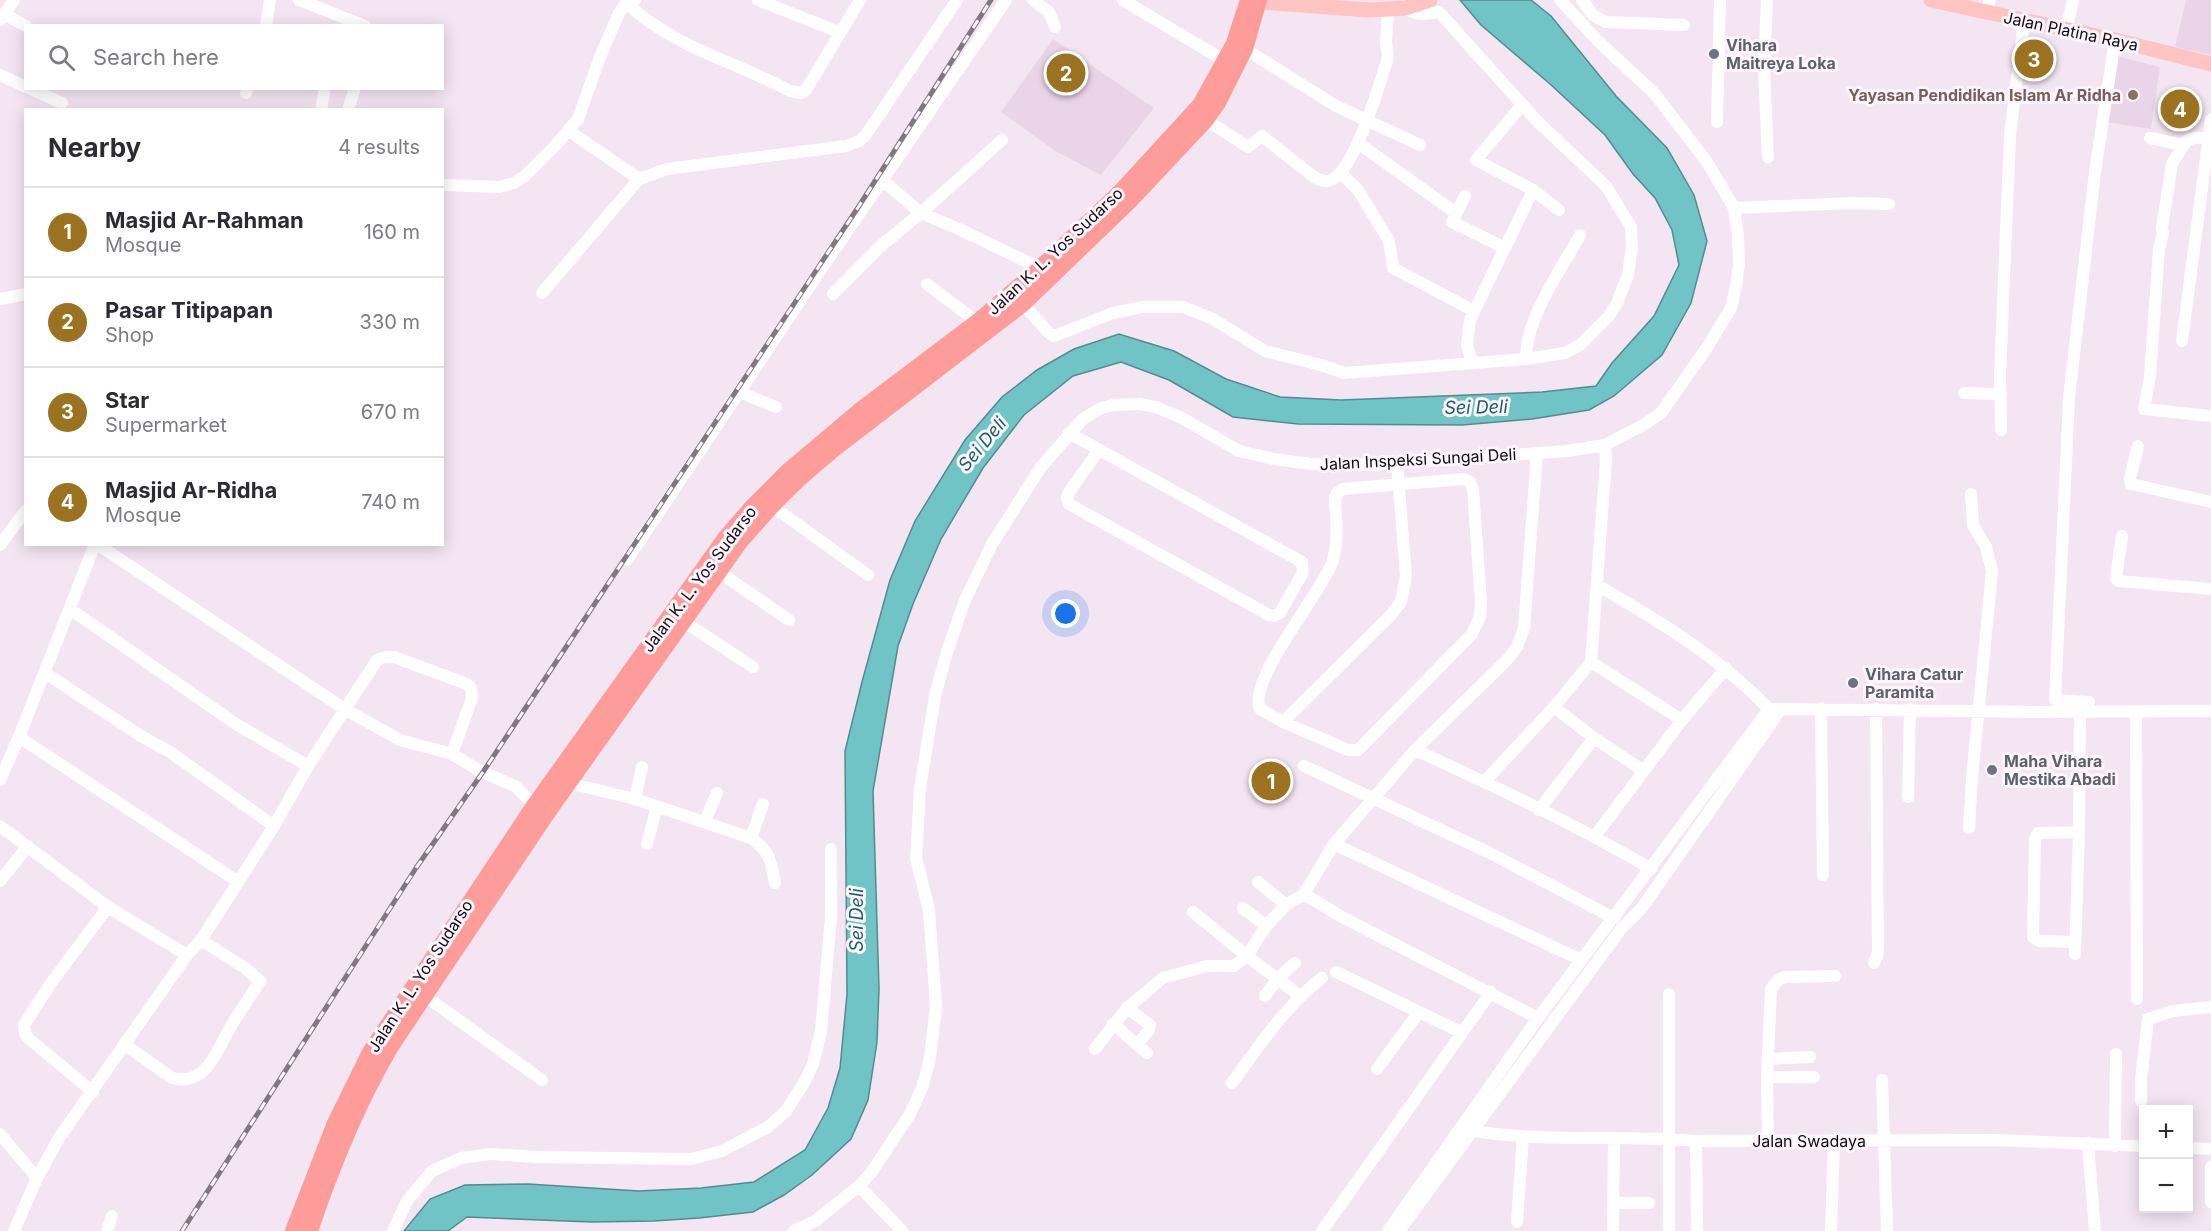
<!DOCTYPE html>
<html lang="en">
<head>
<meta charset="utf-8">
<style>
  :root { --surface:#fff; --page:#f2f2f3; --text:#2b2b33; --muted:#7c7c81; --line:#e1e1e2; --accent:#9b7320 }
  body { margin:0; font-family:Inter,sans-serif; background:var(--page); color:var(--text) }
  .controls { position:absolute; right:18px; bottom:18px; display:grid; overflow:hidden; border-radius:0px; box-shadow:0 3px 15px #0003 }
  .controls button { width:54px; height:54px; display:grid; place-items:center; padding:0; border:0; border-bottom:2px solid var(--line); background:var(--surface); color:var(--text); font:30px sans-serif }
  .you { position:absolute; left:1066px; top:614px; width:21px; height:21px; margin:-15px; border:4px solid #fff; border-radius:50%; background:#1a73e8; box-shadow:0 0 0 9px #1a73e833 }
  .badge { display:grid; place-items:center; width:39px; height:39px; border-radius:50%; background:var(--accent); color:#fff; font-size:20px; font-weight:700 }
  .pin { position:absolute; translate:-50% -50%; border:3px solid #fff; box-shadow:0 2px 6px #0006 }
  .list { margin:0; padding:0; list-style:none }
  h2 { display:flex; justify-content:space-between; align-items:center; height:78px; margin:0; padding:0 24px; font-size:26px }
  h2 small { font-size:20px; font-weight:400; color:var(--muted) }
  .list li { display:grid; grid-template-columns:39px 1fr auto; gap:18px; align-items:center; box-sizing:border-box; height:90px; padding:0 24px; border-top:2px solid var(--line) }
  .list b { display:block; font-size:22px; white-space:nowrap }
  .list p { margin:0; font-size:20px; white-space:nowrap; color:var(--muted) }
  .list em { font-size:20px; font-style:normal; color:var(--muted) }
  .icon { flex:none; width:33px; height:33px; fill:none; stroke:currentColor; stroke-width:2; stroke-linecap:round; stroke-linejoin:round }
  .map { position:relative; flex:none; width:2211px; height:1231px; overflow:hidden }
  .search { position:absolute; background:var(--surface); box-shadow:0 3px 15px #0003; left:24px; top:24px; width:420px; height:66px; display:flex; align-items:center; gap:15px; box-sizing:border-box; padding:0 21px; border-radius:0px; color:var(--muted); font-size:22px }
  .panel { position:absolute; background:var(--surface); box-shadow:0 3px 15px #0003; left:24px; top:108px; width:420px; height:438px; border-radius:0px }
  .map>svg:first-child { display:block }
  .built { fill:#ead5e8 }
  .water { fill:#70c4c5; stroke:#538c8f; stroke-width:1.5 }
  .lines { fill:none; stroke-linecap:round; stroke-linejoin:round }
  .minor { stroke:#fff; stroke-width:12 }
  .major { stroke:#fec4c1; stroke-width:15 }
  .highway { stroke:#fd9c98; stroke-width:16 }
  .rail-casing { stroke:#817780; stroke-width:5 }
  .rail { stroke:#fdf5fd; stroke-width:3; stroke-dasharray:9; stroke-linecap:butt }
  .worship-dot { fill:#6b7280; stroke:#fdf5fd; stroke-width:2 }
  .education-dot { fill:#8d6e63; stroke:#fdf5fd; stroke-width:2 }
  .labels { text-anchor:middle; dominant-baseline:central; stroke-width:6; stroke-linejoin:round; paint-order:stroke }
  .street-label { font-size:16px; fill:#100b10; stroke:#fdf5fd }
  .worship-label { font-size:16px; font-weight:bold; fill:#5b616d; stroke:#fdf5fd; text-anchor:start }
  .education-label { font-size:16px; font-weight:bold; fill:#785e54; stroke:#fdf5fd; text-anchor:end }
  .water-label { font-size:18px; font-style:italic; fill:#195f61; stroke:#fdf5fd }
</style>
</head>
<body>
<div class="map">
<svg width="2211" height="1231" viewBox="0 0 2211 1231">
  <rect width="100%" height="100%" fill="#f4e5f3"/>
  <!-- built -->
  <path class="built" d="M 2186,0 L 2211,0 L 2211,55 L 2175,47 Z
    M 1053,39 L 1154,108 L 1101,175 L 1057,152 L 1001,112 Z
    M 2117,56 L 2160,67 L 2151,129 L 2105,122 Z"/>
  <!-- water -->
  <path class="water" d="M 1460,0 L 1531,0 L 1551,16 L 1616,96 L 1667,148 L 1694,195 L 1707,241 L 1691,303 L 1662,355 L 1614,396 L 1589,410 L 1532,419 L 1462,425 L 1298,424 L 1233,417 L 1169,380 L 1121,362 L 1073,376 L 1024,415 L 983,468 L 941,539 L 913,604 L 898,646 L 873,791 L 879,989 L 877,1042 L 868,1100 L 851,1139 L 812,1175 L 784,1195 L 753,1212 L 699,1218 L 654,1221 L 591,1222 L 467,1217 L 448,1231 L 404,1231 L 430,1199 L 465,1185 L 528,1184 L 639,1191 L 701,1188 L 754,1182 L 805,1150 L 828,1108 L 840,1068 L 847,994 L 845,751 L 862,682 L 890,580 L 915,521 L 965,440 L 1002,397 L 1037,370 L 1074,349 L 1119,334 L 1174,351 L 1226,379 L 1280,397 L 1341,400 L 1542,392 L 1596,386 L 1612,363 L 1654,316 L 1679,265 L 1672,230 L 1655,198 L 1633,174 L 1605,135 L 1550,84 L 1481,25 Z"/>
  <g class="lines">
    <!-- minor -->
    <path class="minor" d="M 299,0 L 365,26
      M 635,0 L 626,3 C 677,49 732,60 790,91 L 801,93 L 806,90 L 860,0
      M 758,0 L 839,32
      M 1033,0 L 1049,12 L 1055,27
      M 1123,0 L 1230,64
      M 1582,0 L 1593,15 L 1605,22 L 1684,25
      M 1767,0 L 1764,68 L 1768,157
      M 1986,12 L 1990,0
      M 4,14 L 26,26
      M 0,20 L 14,0
      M 266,26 L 270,0
      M 2066,31 L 2073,0
      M 1245,49 L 1336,106 L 1420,145
      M 0,75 L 26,87
      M 29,88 L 62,103
      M 246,93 L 248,88
      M 1522,105 L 1476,160 L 1533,190
      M 321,110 L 325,88
      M 348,110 L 355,88
      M 1206,120 L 1248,147 L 1262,136 L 1314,177 C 1319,180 1325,183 1331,180 C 1355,170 1380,83 1388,57 L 1386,43 L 1388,10
      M 1717,122 L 1720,0
      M 569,131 L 639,179
      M 2150,138 L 2184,145
      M 2209,138 L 2193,138 L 2186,141 L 2172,164 L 2162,227 L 2163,234 L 2159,249 L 2150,377 L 2144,409 L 2211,416
      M 1358,143 L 1456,213
      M 1341,173 L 1358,190 L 1389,241 L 1393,268 L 1474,311
      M 882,180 L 921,213 L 961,230 L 1040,268
      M 442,185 L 499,187 L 514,183 L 526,175 L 554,147 L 578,119 L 600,57 L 619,13 L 626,3
      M 1465,196 L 1452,222 L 1505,248
      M 1734,208 L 1852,203 L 1889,204
      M 927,284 L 977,322
      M 542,293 L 639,179 L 667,169 L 846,146 L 859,141 L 865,136 L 957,0
      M 833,294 L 883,244 L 921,213 L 1002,140
      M 0,299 L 26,294
      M 1023,304 L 1049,333 L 1054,336 L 1113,313 L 1142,307 L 1183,307 L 1213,319 L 1265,351 L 1321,365 L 1344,373 L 1526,359 L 1565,353 L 1580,345 L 1609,316 L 1617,303 L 1628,275 L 1632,247 L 1631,227 L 1606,186 L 1538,122 L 1439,12 C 1426,14 1416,16 1406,8
      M 2182,341 L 2211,120
      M 1526,359 C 1525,319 1561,270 1580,235
      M 1472,362 L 1467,345 L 1470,320 L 1533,190 L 1559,210
      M 739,392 L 776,407
      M 1964,393 L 2001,394
      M 2001,430 L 2000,375 L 2010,135 L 2024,21
      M 1069,433 L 1302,562 L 1303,572 L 1280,613 L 1274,616 L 1269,615 L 1069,504 L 1067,498 L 1069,492 L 1099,450
      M 2138,446 L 2130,478 L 2131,484 L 2211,502
      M 1463,479 L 1470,482 L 1473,489 L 1481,603 L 1480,616 L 1472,634 L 1358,750 L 1348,750 L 1283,722 L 1260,709 C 1246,683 1321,593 1332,563 C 1339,542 1336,520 1335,499 L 1337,493 L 1343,489 Z
      M 772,506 L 868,575
      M 2122,536 L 2116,578 L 2118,581 L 2211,589
      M 97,544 L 346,710 L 400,740 L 452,754 L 482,772 L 515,786 L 538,809
      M 0,545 L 26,510
      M 627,560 L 822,268 L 1006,0
      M 719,572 L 789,620
      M 70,609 L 236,724 L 308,766
      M 683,621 L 753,667
      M 1591,662 L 1682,720
      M 45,673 L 141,736 L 170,752 L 274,826
      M 2089,702 L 2055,700 L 2069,398 L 2095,172 L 2115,40
      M 1821,708 L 1823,875
      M 1774,709 L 2034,712 L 2211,711
      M 2136,712 L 2137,999
      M 1283,722 L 1392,614 L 1401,601 L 1406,576 L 1397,463
      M 19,737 L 237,881
      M 1594,738 L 1644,771
      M 1415,750 C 1495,786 1575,824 1651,869
      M 1304,766 L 1488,852 L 1614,918
      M 0,780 L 19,737 L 95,544
      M 1485,781 L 1554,707 L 1591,662 L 1606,460 L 1605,445
      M 569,783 L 635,799 L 751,838 C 771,852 770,860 775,883
      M 1908,797 L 1910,709
      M 635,799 L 642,767
      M 1539,810 L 1594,738 L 1554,707
      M 705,821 L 717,793
      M 0,826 L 108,907 L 187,955
      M 1969,828 L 1972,778 L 1992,571 L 1986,547 L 1973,525 L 1971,494
      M 1595,836 L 1682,720 L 1726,668
      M 751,838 L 763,804
      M 647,844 L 657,806
      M 1334,844 L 1581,960
      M 0,881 L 28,846
      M 1258,882 L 1286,905
      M 1304,894 L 1342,917 L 1538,1018
      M 1243,908 L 1266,926
      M 1193,912 L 1247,956 L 1300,996
      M 2075,942 L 2039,941 L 2033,937 L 2035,839 L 2038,833 L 2079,832
      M 2075,954 L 2079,832 L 2080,711
      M 1874,963 L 1878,953 L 1876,709
      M 1336,972 L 1419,1012
      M 425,996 L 542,1080
      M 1265,996 L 1278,978 L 1295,963
      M 1127,1008 L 1150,1025 L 1149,1030 L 1137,1045
      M 1113,1024 L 1147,1053
      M 124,1044 L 172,1078 C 206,1087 217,1051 230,1028 C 239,1012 250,997 260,981 L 245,968 L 201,940
      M 1095,1049 L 1127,1008 L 1163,978 L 1207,966 L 1234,966 L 1247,956 L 1266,926 L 1286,905 L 1304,894 L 1334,844 L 1415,750 L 1508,659 L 1517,647 L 1524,628 L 1537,453
      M 1768,1059 L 1810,1057
      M 1377,1069 L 1419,1012 L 1461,1032
      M 1767,1077 L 1814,1077
      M 1882,1080 L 1887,1231
      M 1232,1083 C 1259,1046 1285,1006 1322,978
      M 93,1092 L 28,1038 L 25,1034 L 24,1025 L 51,983 L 108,907
      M 2141,1101 L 2141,1080 L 2148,1019 L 2173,1011 L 2211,1007
      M 1474,1131 C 1547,1143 1622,1134 1696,1141 L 1995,1140 L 2144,1146
      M 0,1134 L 37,1178
      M 1696,1141 L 1697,1231
      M 1768,1141 L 1767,1077 L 1771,989 L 1778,980 L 1785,977 L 1835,976
      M 2088,1143 L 2095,1231
      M 2115,1146 L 2116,1054
      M 2188,1148 L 2211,1149
      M 2211,1167 L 2211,1202
      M 859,1186 L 902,1231
      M 1615,1203 L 1649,1203
      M 1517,1222 L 1523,1136
      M 14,1231 L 37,1178 L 59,1138 L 187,955 L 201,940 L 274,826 L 308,766 L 377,660 L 385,657 L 394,657 L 467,684 L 471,688 L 472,698 L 452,754
      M 107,1231 L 112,1216
      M 393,1231 L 407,1201 L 432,1171 L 461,1158 L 491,1154 L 536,1157 L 691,1159 L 722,1151 L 768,1127 L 786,1111 L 804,1083 L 813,1064 L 821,1031 L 831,917 L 831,849
      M 794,1231 L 815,1221 L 859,1186 L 871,1173 L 910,1114 L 922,1088 L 930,1058 L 936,1006 L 929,910 L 916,858 L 920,789 L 935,696 L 947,652 L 965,600 L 992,544 L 1041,467 L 1083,419 L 1099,409 L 1113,405 L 1139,404 L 1156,407 L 1182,418 L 1239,451 L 1274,459 L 1311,464 L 1370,465 L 1567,451 L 1605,445 L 1643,425 L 1661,413 L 1708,346 L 1731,308 L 1736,286 L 1739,264 L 1738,237 L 1734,208 L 1707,162 L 1654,93 L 1599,42 L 1560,0
      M 1322,1231 L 1491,992
      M 1388,1231 L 1538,1018 L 1769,709 C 1719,657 1659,621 1597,585
      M 1399,1231 L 1621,929 L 1641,909 L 1781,709
      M 1613,1231 L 1614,1138
      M 1669,1231 L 1669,994
      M 1831,1231 L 1834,1140"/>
    <!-- major -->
    <path class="major" d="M 1931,0 L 2115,40 L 2211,64
      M 1248,1 L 1369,10 L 1406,8 L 1430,0"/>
    <!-- highway -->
    <path class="highway" d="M 293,1231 L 335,1123 L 370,1052 L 533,807 L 726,537 L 751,508 L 789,470 L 859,411 L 977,322 L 1040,268 L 1122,190 L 1200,105 L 1234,43 L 1248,0
      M 310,1231 C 332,1166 357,1104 392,1045 L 546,815 L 740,542 L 772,506 L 798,480 L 833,450 L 1023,304 L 1130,201 L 1206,120 L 1218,103 L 1245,49 L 1259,0"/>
    <defs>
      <path id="rail" d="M 182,1231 L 416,868 L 483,772 L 859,206 L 991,0"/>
    </defs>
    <!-- rail casing -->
    <use href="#rail" class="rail-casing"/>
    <!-- rail -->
    <use href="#rail" class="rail"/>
  </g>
  <!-- markers -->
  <g class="worship-dot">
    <circle cx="1714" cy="54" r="6"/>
    <circle cx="1853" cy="683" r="6"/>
    <circle cx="1992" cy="770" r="6"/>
  </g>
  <circle class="education-dot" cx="2133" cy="95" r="6"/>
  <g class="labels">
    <!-- street labels -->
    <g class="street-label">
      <text transform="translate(2071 31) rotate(12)">Jalan Platina Raya</text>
      <text transform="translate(1055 251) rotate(-43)">Jalan K. L. Yos Sudarso</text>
      <text transform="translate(1418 459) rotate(-3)">Jalan Inspeksi Sungai Deli</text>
      <text transform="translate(699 579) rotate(-53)">Jalan K. L. Yos Sudarso</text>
      <text transform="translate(420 976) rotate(-57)">Jalan K. L. Yos Sudarso</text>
      <text x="1809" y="1141">Jalan Swadaya</text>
    </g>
    <!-- worship labels -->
    <g class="worship-label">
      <text x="1726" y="45">Vihara<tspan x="1726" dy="18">Maitreya Loka</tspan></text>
      <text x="1865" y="674">Vihara Catur<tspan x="1865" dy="18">Paramita</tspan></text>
      <text x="2004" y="761">Maha Vihara<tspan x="2004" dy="18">Mestika Abadi</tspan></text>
    </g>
    <!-- education labels -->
    <g class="education-label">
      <text x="2121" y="95">Yayasan Pendidikan Islam Ar Ridha</text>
    </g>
    <!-- water labels -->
    <g class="water-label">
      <text transform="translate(1476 407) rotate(-1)">Sei Deli</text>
      <text transform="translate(982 444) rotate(-50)">Sei Deli</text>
      <text transform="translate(856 920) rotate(-90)">Sei Deli</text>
    </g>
  </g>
</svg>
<div class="controls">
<button>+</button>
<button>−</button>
</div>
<div class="you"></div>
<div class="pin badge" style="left:1271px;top:781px">1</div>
<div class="pin badge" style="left:1066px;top:73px">2</div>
<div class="pin badge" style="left:2034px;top:59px">3</div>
<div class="pin badge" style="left:2180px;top:109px">4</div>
<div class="search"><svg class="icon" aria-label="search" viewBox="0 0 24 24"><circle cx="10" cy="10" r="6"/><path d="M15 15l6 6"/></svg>Search here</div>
<section class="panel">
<h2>Nearby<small>4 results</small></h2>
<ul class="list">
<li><span class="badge">1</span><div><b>Masjid Ar-Rahman</b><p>Mosque</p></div><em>160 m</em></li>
<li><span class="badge">2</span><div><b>Pasar Titipapan</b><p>Shop</p></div><em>330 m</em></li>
<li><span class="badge">3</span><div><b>Star</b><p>Supermarket</p></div><em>670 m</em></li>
<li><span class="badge">4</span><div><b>Masjid Ar-Ridha</b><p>Mosque</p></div><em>740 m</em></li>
</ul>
</section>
</div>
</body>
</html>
